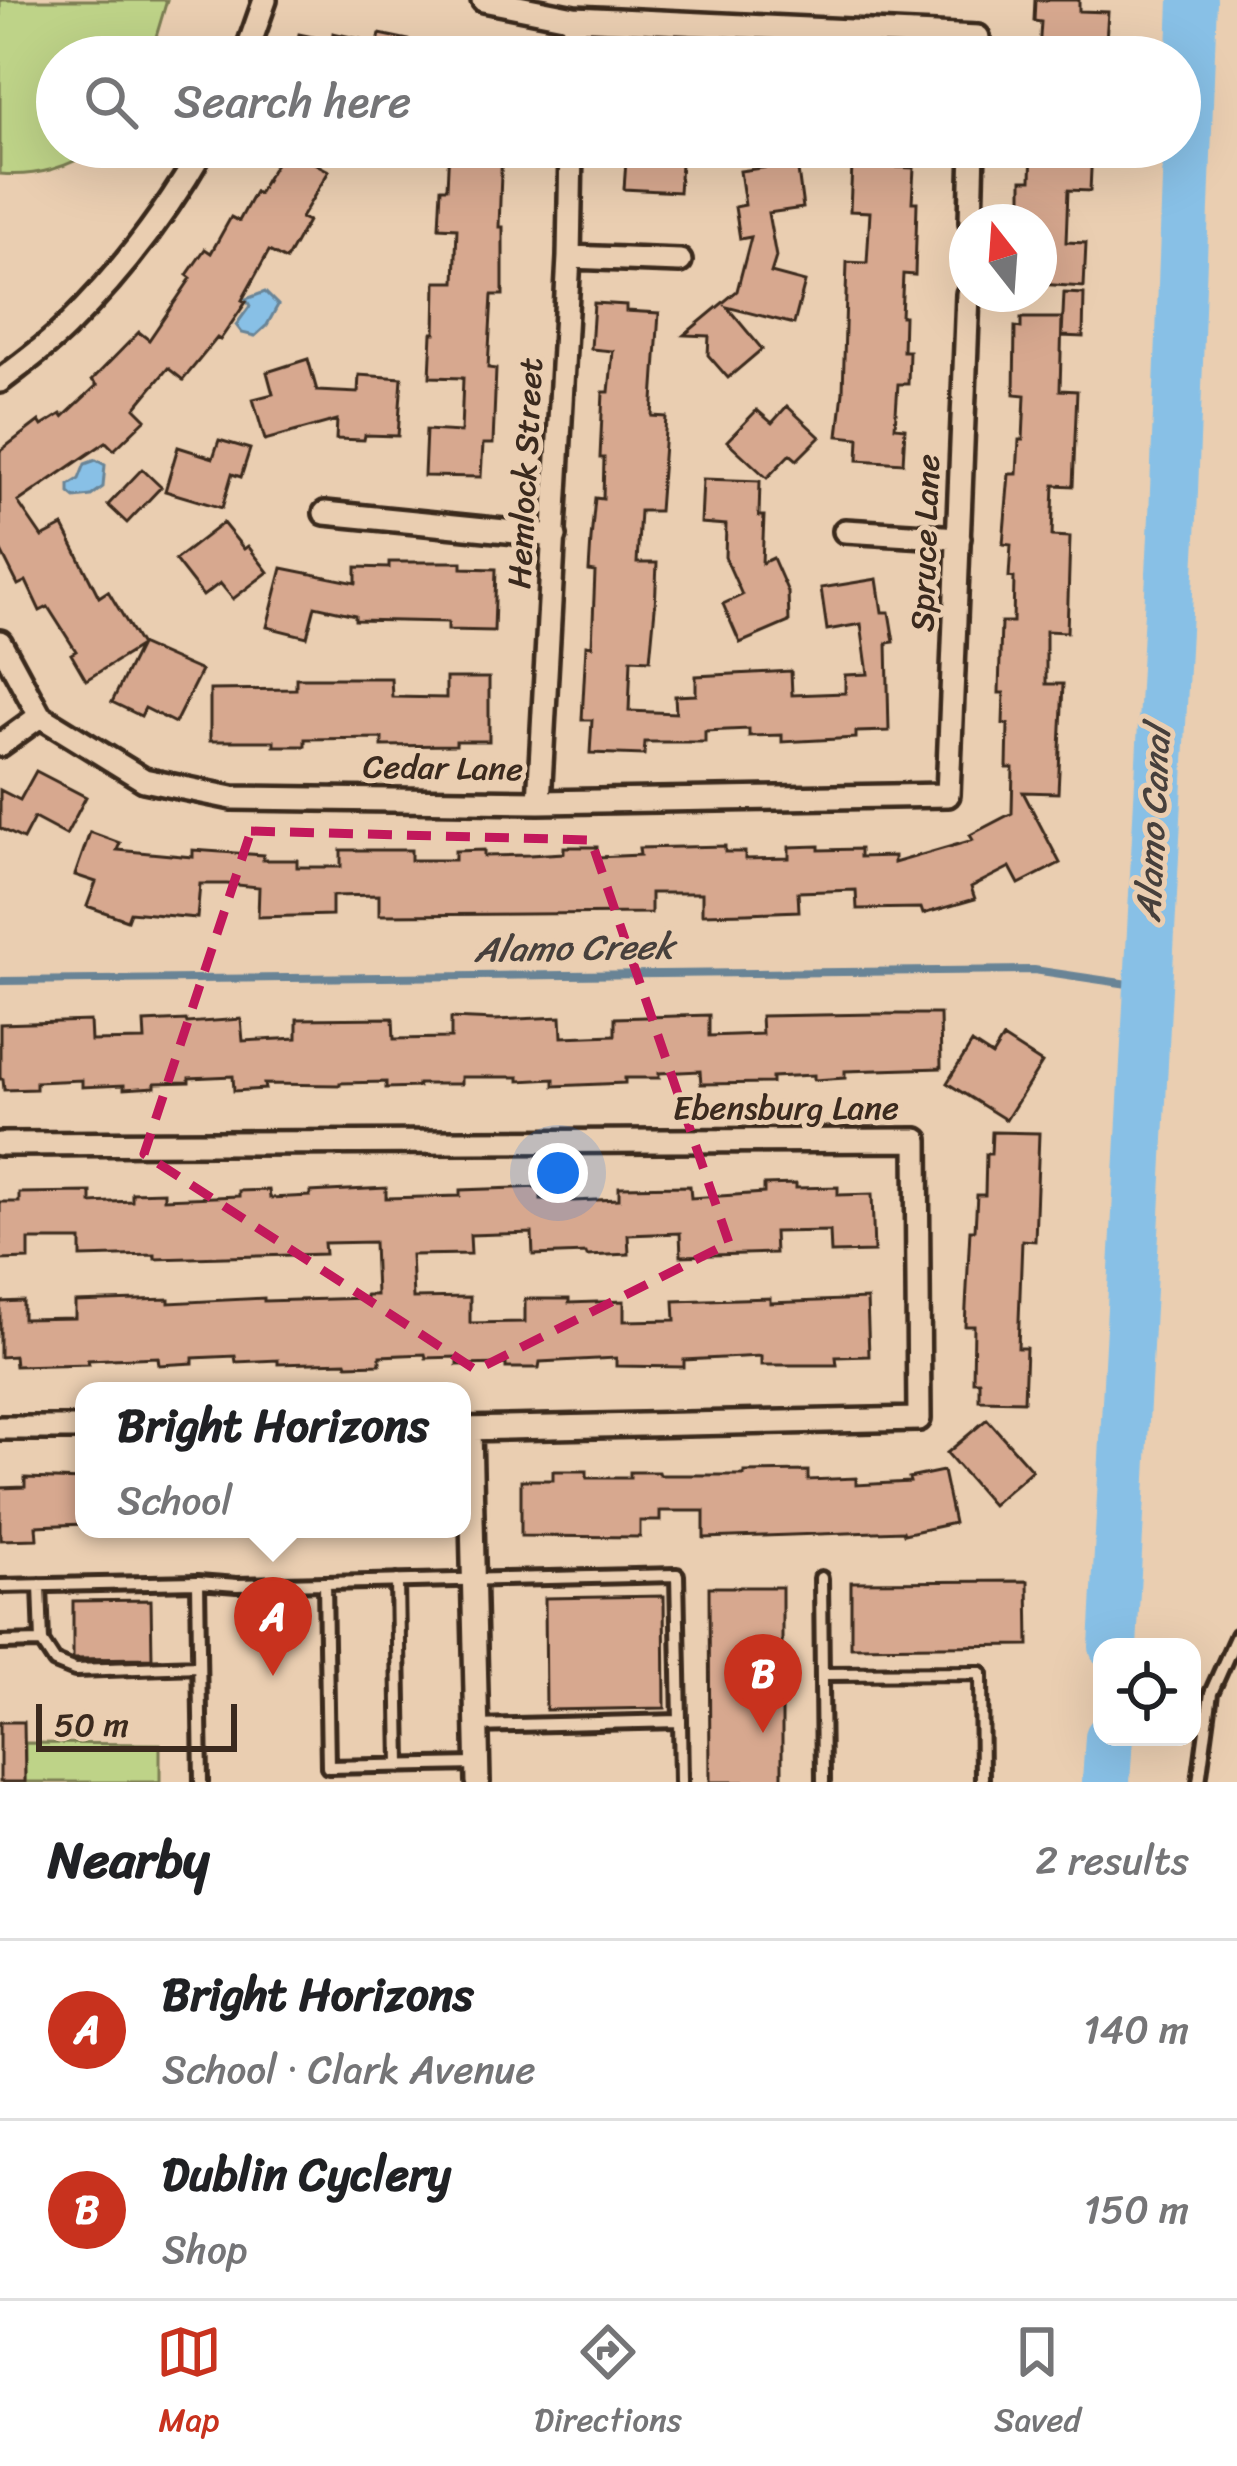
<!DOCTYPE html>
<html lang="en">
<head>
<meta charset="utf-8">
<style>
  :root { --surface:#fff; --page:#f2f2f2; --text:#202124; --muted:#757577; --line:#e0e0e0; --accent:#c8321e }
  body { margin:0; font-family:Sriracha,sans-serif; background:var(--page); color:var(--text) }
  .controls { position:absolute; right:36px; bottom:36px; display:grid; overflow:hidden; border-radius:24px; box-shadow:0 12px 48px #0002 }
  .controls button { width:108px; height:108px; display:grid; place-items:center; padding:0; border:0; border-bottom:3px solid var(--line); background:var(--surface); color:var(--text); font:60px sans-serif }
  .compass { position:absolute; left:949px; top:204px; width:108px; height:108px; border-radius:50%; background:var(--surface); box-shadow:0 12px 48px #0002; rotate:343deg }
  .scale { position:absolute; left:36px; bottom:30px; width:201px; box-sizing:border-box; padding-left:12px; border:6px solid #3b2a1e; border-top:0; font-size:33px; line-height:42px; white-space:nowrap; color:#3b2a1e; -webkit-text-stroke:9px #eaceb1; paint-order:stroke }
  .you { position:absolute; left:558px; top:1173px; width:42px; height:42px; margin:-30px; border:9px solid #fff; border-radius:50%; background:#1a73e8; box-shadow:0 0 0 18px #1a73e833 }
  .badge { display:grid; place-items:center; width:78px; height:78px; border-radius:50%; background:var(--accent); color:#fff; font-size:39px; font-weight:700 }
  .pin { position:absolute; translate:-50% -99px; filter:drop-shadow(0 3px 6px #0008) }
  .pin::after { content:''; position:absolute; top:63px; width:42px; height:36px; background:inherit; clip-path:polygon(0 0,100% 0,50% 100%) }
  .popup { position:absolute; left:75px; top:1382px; width:396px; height:156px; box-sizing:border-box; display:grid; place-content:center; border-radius:24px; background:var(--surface); filter:drop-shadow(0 3px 9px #0005); font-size:39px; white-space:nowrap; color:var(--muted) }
  .popup b { font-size:45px; color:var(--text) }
  .popup::after { content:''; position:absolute; left:50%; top:100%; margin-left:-24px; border:24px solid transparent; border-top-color:var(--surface) }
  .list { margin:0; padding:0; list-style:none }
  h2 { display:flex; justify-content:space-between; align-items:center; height:156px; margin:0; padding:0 48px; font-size:51px }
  h2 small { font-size:39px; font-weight:400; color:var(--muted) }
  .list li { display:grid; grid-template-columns:78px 1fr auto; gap:36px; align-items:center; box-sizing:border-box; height:180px; padding:0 48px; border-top:3px solid var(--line) }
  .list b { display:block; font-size:45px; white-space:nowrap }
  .list p { margin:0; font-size:39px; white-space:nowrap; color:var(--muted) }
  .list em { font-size:39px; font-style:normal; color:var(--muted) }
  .icon { flex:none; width:66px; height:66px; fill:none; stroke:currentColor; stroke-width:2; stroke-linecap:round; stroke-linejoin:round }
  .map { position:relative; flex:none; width:1237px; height:1782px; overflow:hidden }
  .search { position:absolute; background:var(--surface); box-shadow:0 12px 48px #0002; left:36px; right:36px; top:36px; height:132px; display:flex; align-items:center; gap:30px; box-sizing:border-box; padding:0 42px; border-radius:66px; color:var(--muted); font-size:45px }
  .sheet { height:516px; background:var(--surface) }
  nav { display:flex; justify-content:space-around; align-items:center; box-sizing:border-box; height:168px; border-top:3px solid var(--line); background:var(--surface); font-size:33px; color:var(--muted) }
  nav a { display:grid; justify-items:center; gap:6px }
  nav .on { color:var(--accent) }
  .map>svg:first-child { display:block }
  .green { fill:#bed388; stroke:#7c7e53; stroke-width:3 }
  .water { fill:#88c0e6; stroke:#698496; stroke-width:3 }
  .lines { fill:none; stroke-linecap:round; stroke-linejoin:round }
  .stream { stroke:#698496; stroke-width:8 }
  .river { stroke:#88c0e6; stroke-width:48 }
  .building { fill:#d7a88f; stroke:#3b2a1e; stroke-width:3 }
  .lane-casing { stroke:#3b2a1e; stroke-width:20 }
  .street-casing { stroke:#3b2a1e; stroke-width:30 }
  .lane { stroke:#eaceb1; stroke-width:10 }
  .street { stroke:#eaceb1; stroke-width:21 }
  .marked { fill:none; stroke:#c2185b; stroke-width:9; stroke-dasharray:24 15; stroke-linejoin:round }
  .labels { text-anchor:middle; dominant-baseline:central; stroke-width:10; stroke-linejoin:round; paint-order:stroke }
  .street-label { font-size:33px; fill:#3b2a1e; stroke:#eaceb1 }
  .water-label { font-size:36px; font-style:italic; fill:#47403c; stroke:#eaceb1 }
</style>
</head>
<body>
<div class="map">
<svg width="1237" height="1782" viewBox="0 0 1237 1782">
  <rect width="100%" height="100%" fill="#eaceb1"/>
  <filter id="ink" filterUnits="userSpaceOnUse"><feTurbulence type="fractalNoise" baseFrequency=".00833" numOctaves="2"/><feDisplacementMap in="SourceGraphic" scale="24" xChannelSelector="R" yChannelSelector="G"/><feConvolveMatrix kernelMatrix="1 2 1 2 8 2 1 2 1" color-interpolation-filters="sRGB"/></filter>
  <g filter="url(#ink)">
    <!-- green -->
    <path class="green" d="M 0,0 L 167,0 L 150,57 L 57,57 L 57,147 L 99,147 C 68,168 37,177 0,174 Z
      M 25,1743 L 160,1744 L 160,1782 L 25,1782 Z"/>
    <!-- water -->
    <path class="water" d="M 265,292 L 278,305 L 267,325 L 255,336 L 242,333 L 236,325 L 250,306 L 246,299 Z
      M 96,460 L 105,465 L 103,487 L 91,496 L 75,498 L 69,493 L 69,485 L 79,479 L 85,464 Z"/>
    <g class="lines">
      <!-- stream -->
      <path class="stream" d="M 0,981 L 1034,970 L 1148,987"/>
      <!-- river -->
      <path class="river" d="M 1113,1647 L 1173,517 L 1193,0
        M 1106,1782 L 1109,1737"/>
    </g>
    <!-- building -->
    <path class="building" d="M 1035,0 L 1079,0 L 1079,11 L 1108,12 L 1105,55 L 1039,52 L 1041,22 L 1034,21 Z
      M 333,33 L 378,43 L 380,34 L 442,47 L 441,57 L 294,57 L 299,34 L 332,41 Z
      M 285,147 L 321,147 L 312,162 L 329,171 L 301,218 L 308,221 L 286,260 L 269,251 L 242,300 L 246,302 L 220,340 L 217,338 L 183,380 L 168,368 L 135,408 L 146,419 L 114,450 L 106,442 L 18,502 L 42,537 L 63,526 L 99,597 L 108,591 L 140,644 L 201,671 L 175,723 L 145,708 L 141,716 L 112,702 L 139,647 L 86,680 L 71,654 L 76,651 L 48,607 L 40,611 L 26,581 L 18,585 L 0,549 L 0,451 L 39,421 L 42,426 L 61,414 L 63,417 L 97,385 L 92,380 L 139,332 L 149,340 L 191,278 L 187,275 L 205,249 L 211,253 L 231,217 L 239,221 L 255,192 L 258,194 Z
      M 449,147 L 502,147 L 499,227 L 503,227 L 503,295 L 492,295 L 488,368 L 496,369 L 493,444 L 483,444 L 481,477 L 424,476 L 426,430 L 461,432 L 463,378 L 430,377 L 432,333 L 435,333 L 436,282 L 455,282 L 457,228 L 439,227 L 441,188 L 447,188 Z
      M 627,147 L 682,150 L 679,192 L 624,189 Z
      M 1032,147 L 1092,148 L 1090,191 L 1068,190 L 1066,242 L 1086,243 L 1084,287 L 1039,284 L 1039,222 L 1022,222 L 1022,180 L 1031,180 Z
      M 797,163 L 803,208 L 768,213 L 776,257 L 771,273 L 805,282 L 794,324 L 727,307 L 762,349 L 728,378 L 708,355 L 709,336 L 684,335 L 737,291 L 751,237 L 740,239 L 735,207 L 745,205 L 740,171 Z
      M 852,165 L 914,168 L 912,202 L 917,202 L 915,275 L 903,274 L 901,316 L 904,316 L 903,351 L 909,351 L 908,384 L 898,384 L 895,427 L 905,428 L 903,463 L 858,460 L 859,438 L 838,436 L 843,392 L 847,262 L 867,263 L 870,212 L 850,211 Z
      M 1064,293 L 1084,294 L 1083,337 L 1062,336 Z
      M 594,303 L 626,305 L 626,311 L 659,313 L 652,416 L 666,417 L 659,511 L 640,511 L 637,563 L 657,563 L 655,608 L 650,660 L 631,659 L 629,711 L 676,713 L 675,696 L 696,695 L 696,676 L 791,671 L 792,695 L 845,693 L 845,675 L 868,674 L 861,624 L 827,630 L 821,588 L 877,579 L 882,612 L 889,612 L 894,642 L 887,643 L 889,731 L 856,732 L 856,738 L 782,742 L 782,735 L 749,736 L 749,729 L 705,731 L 705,742 L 645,742 L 644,755 L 590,753 L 592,720 L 582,720 L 586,645 L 592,646 L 595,572 L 589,571 L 591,539 L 595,498 L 603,499 L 604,458 L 600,458 L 603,392 L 609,392 L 613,351 L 591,349 Z
      M 1021,318 L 1062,318 L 1060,390 L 1077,391 L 1073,486 L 1054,485 L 1052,536 L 1070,537 L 1067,632 L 1046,631 L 1046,684 L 1063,684 L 1058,793 L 1023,792 L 1060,863 L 1019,884 L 1010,867 L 971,887 L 975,899 L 923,914 L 921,908 L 857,909 L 856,890 L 798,892 L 799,911 L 747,913 L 702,914 L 702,893 L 651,893 L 651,913 L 379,915 L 379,895 L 332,896 L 332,915 L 258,917 L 259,887 L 227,884 L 200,884 L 197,918 L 130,912 L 127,920 L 87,906 L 96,882 L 75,875 L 90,832 L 120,843 L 117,850 L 193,857 L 193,850 L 263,855 L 263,860 L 297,860 L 297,867 L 341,867 L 341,850 L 411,850 L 411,860 L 455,860 L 455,851 L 484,850 L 484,856 L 529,855 L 564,853 L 564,847 L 597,847 L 597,857 L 640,855 L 639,848 L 725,846 L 725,852 L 745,852 L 745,859 L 789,858 L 789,847 L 819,846 L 819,850 L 860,849 L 860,857 L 894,856 L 894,863 L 973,840 L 970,835 L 1012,813 L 1013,768 L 1007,768 L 1008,724 L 1003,724 L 1004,693 L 999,693 L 1001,622 L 1013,622 L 1014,578 L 1009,577 L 1011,545 L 1003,544 L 1009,474 L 1017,474 L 1019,440 L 1023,440 L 1025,395 L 1014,394 L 1015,327 L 1021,328 Z
      M 308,359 L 317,391 L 358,393 L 359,375 L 402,378 L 398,436 L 365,435 L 364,440 L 336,439 L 337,420 L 265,440 L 253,399 L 273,394 L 267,372 Z
      M 787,406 L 820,437 L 797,460 L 790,454 L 767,478 L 727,441 L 757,410 L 772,423 Z
      M 219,440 L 250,449 L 241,477 L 232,474 L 222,508 L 165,491 L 178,447 L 213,458 Z
      M 142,469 L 161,487 L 127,523 L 108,505 Z
      M 703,479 L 760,481 L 759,516 L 764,516 L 762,563 L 773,558 L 788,592 L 789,622 L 740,643 L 723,604 L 742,595 L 725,557 L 726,525 L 701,523 Z
      M 223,523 L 244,549 L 248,546 L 268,572 L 233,599 L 220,583 L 203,596 L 175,560 Z
      M 389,562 L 462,562 L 462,568 L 496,569 L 494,631 L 448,630 L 448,622 L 355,620 L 355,615 L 315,606 L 307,637 L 267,627 L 282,568 L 356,583 L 356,567 L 389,568 Z
      M 296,678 L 391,678 L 392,697 L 446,698 L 446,678 L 489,678 L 489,741 L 456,741 L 456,745 L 382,746 L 382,738 L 305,739 L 305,746 L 274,746 L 274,741 L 210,741 L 210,690 L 296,689 Z
      M 36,771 L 86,797 L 66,835 L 34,818 L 23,839 L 0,828 L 0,790 L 20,800 Z
      M 878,1014 L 940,1014 L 941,1068 L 845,1071 L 845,1078 L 814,1080 L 814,1075 L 772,1077 L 772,1083 L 701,1084 L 700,1071 L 659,1073 L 659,1078 L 625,1078 L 625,1083 L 554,1086 L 554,1079 L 519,1081 L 519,1077 L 461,1077 L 461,1084 L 418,1084 L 418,1087 L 386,1088 L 386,1082 L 340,1083 L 340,1085 L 264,1084 L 265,1089 L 234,1091 L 233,1076 L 189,1078 L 189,1082 L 155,1083 L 155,1087 L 124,1089 L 124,1085 L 82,1087 L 82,1080 L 36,1082 L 36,1089 L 4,1090 L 3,1079 L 0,1079 L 0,1024 L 90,1021 L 91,1041 L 145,1040 L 144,1022 L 186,1020 L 187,1023 L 241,1019 L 243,1041 L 297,1038 L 297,1019 L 393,1018 L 394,1039 L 451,1038 L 451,1018 L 495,1020 L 561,1017 L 562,1037 L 615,1035 L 615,1018 L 709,1015 L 709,1036 L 762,1034 L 761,1016 Z
      M 1003,1038 L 1042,1063 L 1006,1120 L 947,1083 L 972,1043 L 992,1056 Z
      M 992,1132 L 1039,1133 L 1035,1241 L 1022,1240 L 1018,1348 L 1026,1348 L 1024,1401 L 979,1400 L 979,1381 L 973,1381 L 974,1326 L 965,1326 L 970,1230 L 975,1230 L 977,1195 L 985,1195 L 986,1154 L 991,1154 Z
      M 796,1184 L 796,1188 L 838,1187 L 838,1195 L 872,1194 L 874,1252 L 831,1253 L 830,1231 L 774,1232 L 775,1253 L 681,1256 L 680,1233 L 628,1235 L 629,1254 L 587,1256 L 586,1253 L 533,1255 L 532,1233 L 470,1235 L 471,1254 L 411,1255 L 413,1298 L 470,1297 L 470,1323 L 525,1322 L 525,1299 L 569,1299 L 569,1303 L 624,1301 L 624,1321 L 675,1320 L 674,1301 L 770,1298 L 770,1303 L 867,1299 L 869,1356 L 836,1357 L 837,1365 L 761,1365 L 761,1356 L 684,1360 L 684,1367 L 616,1366 L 616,1358 L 540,1362 L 539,1368 L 506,1368 L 506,1364 L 457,1365 L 457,1357 L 426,1358 L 425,1354 L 380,1356 L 380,1364 L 347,1365 L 346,1362 L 278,1364 L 278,1360 L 236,1362 L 235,1356 L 193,1358 L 193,1363 L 159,1365 L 158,1357 L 88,1360 L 89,1364 L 15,1366 L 14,1356 L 0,1357 L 0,1302 L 23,1301 L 23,1319 L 75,1318 L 75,1302 L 169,1299 L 169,1303 L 264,1298 L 264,1301 L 366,1298 L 366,1295 L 376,1295 L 374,1242 L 324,1243 L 325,1254 L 155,1259 L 155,1255 L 81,1257 L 81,1240 L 29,1240 L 29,1259 L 0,1260 L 0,1202 L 19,1202 L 19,1193 L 91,1192 L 91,1203 L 132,1201 L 132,1193 L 164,1192 L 164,1199 L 239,1196 L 239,1191 L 269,1190 L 270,1198 L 310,1196 L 310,1192 L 386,1188 L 386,1198 L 460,1196 L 460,1190 L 541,1187 L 541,1199 L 573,1201 L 619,1199 L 619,1187 L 690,1186 L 691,1198 L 764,1193 L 764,1185 Z
      M 987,1419 L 1032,1470 L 992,1505 L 947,1453 Z
      M 553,1471 L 587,1471 L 587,1478 L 630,1478 L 630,1472 L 659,1472 L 660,1475 L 744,1475 L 744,1472 L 808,1471 L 808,1480 L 856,1478 L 856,1485 L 910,1482 L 909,1478 L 943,1471 L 954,1523 L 904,1534 L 903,1531 L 704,1538 L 704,1511 L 660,1511 L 660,1521 L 640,1521 L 640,1537 L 521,1536 L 521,1480 L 553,1480 Z
      M 25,1478 L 84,1480 L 84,1524 L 36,1526 L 37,1539 L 0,1540 L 0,1488 L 25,1487 Z
      M 1028,1581 L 1029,1645 L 851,1647 L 851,1582 Z
      M 709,1587 L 782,1587 L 782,1782 L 710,1782 Z
      M 664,1596 L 665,1708 L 546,1710 L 545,1598 Z
      M 151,1600 L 152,1658 L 73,1659 L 73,1601 Z
      M 0,1722 L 24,1722 L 25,1782 L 0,1782 Z"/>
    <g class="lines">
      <defs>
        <path id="lane" d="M 821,1578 L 823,1782
          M 397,1581 L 400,1766
          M 198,1582 L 237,1585 L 325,1583
          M 0,1586 L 198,1582 L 201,1782
          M 42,1642 L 55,1662 L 75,1670 L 199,1666
          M 0,1643 L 42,1642 L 40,1585
          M 822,1674 L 981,1673 L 982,1782
          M 476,1726 L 680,1721 L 681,1782
          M 477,1764 L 328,1767 L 325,1583 L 677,1575 L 680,1721
          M 1199,1782 L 1211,1693 L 1237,1635"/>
        <path id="street" d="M 483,0 L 574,18 L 978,37 L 977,57
          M 245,57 L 265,0
          M 573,57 L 574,18
          M 971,222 L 973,147
          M 569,257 L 680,261
          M 0,381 C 22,364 46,347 66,327 C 119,275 167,212 204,147
          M 325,513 L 555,536
          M 845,531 L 959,538
          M 0,642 L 40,716 L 144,780 L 232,798 L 539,802 L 948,795 L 968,294
          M 0,745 L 40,716
          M 539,802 L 569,257 L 571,147
          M 0,1144 L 917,1140 L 919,1419 L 462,1429
          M 0,1428 L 84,1428
          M 470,1429 L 478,1782"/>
      </defs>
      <!-- lane casing -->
      <use href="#lane" class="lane-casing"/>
      <!-- street casing -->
      <use href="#street" class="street-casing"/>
      <!-- lane -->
      <use href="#lane" class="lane"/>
      <!-- street -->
      <use href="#street" class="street"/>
    </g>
  </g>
  <!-- marked area -->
  <path class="marked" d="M 251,831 L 591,840 L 729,1243 L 476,1370 L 144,1154 Z"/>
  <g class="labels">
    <!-- street labels -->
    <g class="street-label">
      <text transform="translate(525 473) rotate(-87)">Hemlock Street</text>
      <text transform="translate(925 543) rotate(-88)">Spruce Lane</text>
      <text transform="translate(443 768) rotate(1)">Cedar Lane</text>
      <text x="786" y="1108">Ebensburg Lane</text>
    </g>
    <!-- water labels -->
    <g class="water-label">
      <text transform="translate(1153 824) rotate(-87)">Alamo Canal</text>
      <text transform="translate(574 948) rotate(-1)">Alamo Creek</text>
    </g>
  </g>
</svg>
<div class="controls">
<button><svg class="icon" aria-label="locate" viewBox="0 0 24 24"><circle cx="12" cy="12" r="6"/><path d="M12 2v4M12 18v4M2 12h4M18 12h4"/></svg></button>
</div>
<svg class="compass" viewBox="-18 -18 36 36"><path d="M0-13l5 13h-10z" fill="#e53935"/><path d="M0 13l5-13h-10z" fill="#757577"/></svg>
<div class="scale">50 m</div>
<div class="you"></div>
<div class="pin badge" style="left:273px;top:1676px">A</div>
<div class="popup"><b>Bright Horizons</b>School</div>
<div class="pin badge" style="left:763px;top:1733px">B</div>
<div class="search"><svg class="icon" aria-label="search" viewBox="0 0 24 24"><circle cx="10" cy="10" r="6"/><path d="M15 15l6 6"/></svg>Search here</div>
</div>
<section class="sheet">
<h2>Nearby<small>2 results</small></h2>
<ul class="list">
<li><span class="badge">A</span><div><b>Bright Horizons</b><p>School · Clark Avenue</p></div><em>140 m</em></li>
<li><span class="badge">B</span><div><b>Dublin Cyclery</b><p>Shop</p></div><em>150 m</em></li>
</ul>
</section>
<nav>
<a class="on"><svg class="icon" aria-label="map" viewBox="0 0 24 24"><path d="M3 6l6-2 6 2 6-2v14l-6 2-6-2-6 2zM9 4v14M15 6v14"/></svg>Map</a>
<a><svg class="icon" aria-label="directions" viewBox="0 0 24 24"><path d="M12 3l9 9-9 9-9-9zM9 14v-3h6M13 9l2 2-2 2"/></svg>Directions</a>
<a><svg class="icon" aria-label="saved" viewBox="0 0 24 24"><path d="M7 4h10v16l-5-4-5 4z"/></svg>Saved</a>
</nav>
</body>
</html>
